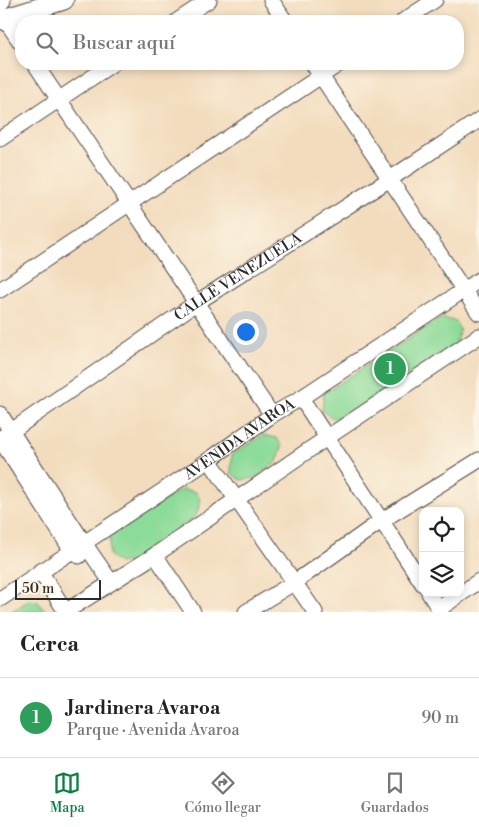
<!DOCTYPE html>
<html lang="es">
<head>
<meta charset="utf-8">
<style>
  :root { --surface:#fff; --page:#f6f6f6; --text:#222; --muted:#767676; --line:#e0e0e0; --accent:#0b8043 }
  body { margin:0; font-family:"Libre Bodoni",serif; background:var(--page); color:var(--text) }
  .controls { position:absolute; right:15px; bottom:15px; display:grid; overflow:hidden; border-radius:10px; box-shadow:0 2px 8px #0003 }
  .controls button { width:45px; height:45px; display:grid; place-items:center; padding:0; border:0; border-bottom:1px solid var(--line); background:var(--surface); color:var(--text); font:25px sans-serif }
  .scale { position:absolute; left:15px; bottom:12px; width:86px; box-sizing:border-box; padding-left:5px; border:2px solid #2b2b2b; border-top:0; font-size:14px; line-height:18px; white-space:nowrap; color:#2b2b2b; -webkit-text-stroke:4px #fcf5e5; paint-order:stroke }
  .you { position:absolute; left:245px; top:331px; width:18px; height:18px; margin:-12px; border:4px solid #fff; border-radius:50%; background:#1a73e8; box-shadow:0 0 0 8px #1a73e833 }
  .badge { display:grid; place-items:center; width:32px; height:32px; border-radius:50%; background:var(--accent); color:#fff; font-size:16px; font-weight:700 }
  .pin { position:absolute; translate:-50% -50%; border:2px solid #fff; box-shadow:0 1px 5px #0006 }
  .list { margin:0; padding:0; list-style:none }
  h2 { display:flex; justify-content:space-between; align-items:center; height:65px; margin:0; padding:0 20px; font-size:21px }
  h2 small { font-size:16px; font-weight:400; color:var(--muted) }
  .list li { display:grid; grid-template-columns:32px 1fr auto; gap:15px; align-items:center; box-sizing:border-box; height:80px; padding:0 20px; border-top:1px solid var(--line) }
  .list b { display:block; font-size:19px; white-space:nowrap }
  .list p { margin:0; font-size:16px; white-space:nowrap; color:var(--muted) }
  .list em { font-size:16px; font-style:normal; color:var(--muted) }
  .icon { flex:none; width:28px; height:28px; fill:none; stroke:currentColor; stroke-width:2; stroke-linecap:round; stroke-linejoin:round }
  .map { position:relative; flex:none; width:479px; height:612px; overflow:hidden }
  .search { position:absolute; background:var(--surface); box-shadow:0 2px 8px #0003; left:15px; right:15px; top:15px; height:55px; display:flex; align-items:center; gap:12px; box-sizing:border-box; padding:0 18px; border-radius:20px; color:var(--muted); font-size:19px }
  .sheet { height:145px; background:var(--surface) }
  nav { display:flex; justify-content:space-around; align-items:center; box-sizing:border-box; height:70px; border-top:1px solid var(--line); background:var(--surface); font-size:14px; color:var(--muted) }
  nav a { display:grid; justify-items:center; gap:2px }
  nav .on { color:var(--accent) }
  .map>svg:first-child { display:block }
  .green { fill:#8cdb99; stroke:#5c8362 }
  .lines { fill:none; stroke-linecap:round; stroke-linejoin:round }
  .minor-casing { stroke:#494641; stroke-width:17 }
  .major-casing { stroke:#494641; stroke-width:21 }
  .minor { stroke:#fff; stroke-width:15 }
  .major { stroke:#fff; stroke-width:19 }
  .labels { text-anchor:middle; dominant-baseline:central; stroke-width:4.5; stroke-linejoin:round; paint-order:stroke }
  .street-label { font-size:15px; fill:#2b2b2b; stroke:#fcf5e5 }
</style>
</head>
<body>
<div class="map">
<svg width="479" height="612" viewBox="0 0 479 612">
  <rect width="100%" height="100%" fill="#fcf5e5"/>
  <filter id="ink" filterUnits="userSpaceOnUse"><feTurbulence type="fractalNoise" baseFrequency=".02" numOctaves="2"/><feDisplacementMap in="SourceGraphic" scale="10" xChannelSelector="R" yChannelSelector="G"/><feConvolveMatrix kernelMatrix="1 2 1 2 8 2 1 2 1" color-interpolation-filters="sRGB"/></filter>
  <filter id="wash" filterUnits="userSpaceOnUse"><feTurbulence type="fractalNoise" baseFrequency=".0096" numOctaves="4" result="noise"/><feDisplacementMap in="SourceGraphic" scale="20" xChannelSelector="R" yChannelSelector="G"/><feGaussianBlur stdDeviation="1.12" result="paint"/><feColorMatrix in="noise" values="0 0 0 0 0 0 0 0 0 0 0 0 0 0 0 0 0 1.4 0 .05"/><feComposite in="paint" operator="in"/></filter>
  <g filter="url(#wash)">
    <rect width="100%" height="100%" fill="#f3dcbd"/>
    <!-- green -->
    <path class="green" d="M 441,318 L 455,321 L 460,330 L 455,345 L 345,416 L 333,418 L 322,411 L 324,393 Z
      M 263,435 L 277,438 L 282,447 L 277,462 L 254,478 L 241,480 L 231,473 L 232,455 Z
      M 182,489 L 196,492 L 201,501 L 196,516 L 132,561 L 119,563 L 109,555 L 110,537 Z
      M 30,600 L 37,601 L 44,609 L 44,612 L 10,612 Z"/>
  </g>
  <g filter="url(#ink)">
    <g class="lines">
      <defs>
        <g id="minor">
          <path d="M 271,0 L 285,21"/>
          <path d="M 0,15 L 4,18 L 21,43"/>
          <path d="M 177,21 L 209,0"/>
          <path d="M 403,21 L 435,0"/>
          <path d="M 35,64 L 272,415"/>
          <path d="M 313,64 L 479,313"/>
          <path d="M 0,139 L 112,64"/>
          <path d="M 0,290 L 130,203 L 339,64"/>
          <path d="M 301,398 L 423,584"/>
          <path d="M 0,414 L 84,543 L 111,582"/>
          <path id="s1" d="M 0,439 L 196,303 L 390,179 L 479,120"/>
          <path d="M 0,439 L 72,551 L 79,556"/>
          <path d="M 209,460 L 315,612"/>
          <path d="M 155,555 L 193,612"/>
          <path d="M 40,571 L 66,612"/>
          <path d="M 429,593 L 441,612"/>
          <path id="s2" d="M 0,599 L 209,460 L 272,415 L 301,398 L 479,280"/>
          <path d="M 439,609 L 479,581"/>
          <path d="M 65,612 L 155,555 L 328,437 L 479,336"/>
          <path d="M 246,612 L 295,582 L 381,521 L 479,460"/>
        </g>
        <path id="major" d="M 0,0 L 1,0
          M 0,20 L 64,0"/>
      </defs>
      <!-- minor casing -->
      <use href="#minor" class="minor-casing"/>
      <!-- major casing -->
      <use href="#major" class="major-casing"/>
      <!-- minor -->
      <use href="#minor" class="minor"/>
      <!-- major -->
      <use href="#major" class="major"/>
    </g>
  </g>
  <g class="labels">
    <!-- street labels -->
    <g class="street-label">
      <text stroke="none"><textPath href="#s1" startOffset="288">CALLE VENEZUELA</textPath></text>
      <text stroke="none"><textPath href="#s2" startOffset="288">AVENIDA AVAROA</textPath></text>
    </g>
  </g>
</svg>
<div class="controls">
<button><svg class="icon" aria-label="locate" viewBox="0 0 24 24"><circle cx="12" cy="12" r="6"/><path d="M12 2v4M12 18v4M2 12h4M18 12h4"/></svg></button>
<button><svg class="icon" aria-label="layers" viewBox="0 0 24 24"><path d="M12 4l9 5-9 5-9-5zM3 14l9 5 9-5"/></svg></button>
</div>
<div class="scale">50 m</div>
<div class="you"></div>
<div class="pin badge" style="left:390px;top:369px;background:#2e9e5b">1</div>
<div class="search"><svg class="icon" aria-label="search" viewBox="0 0 24 24"><circle cx="10" cy="10" r="6"/><path d="M15 15l6 6"/></svg>Buscar aquí</div>
</div>
<section class="sheet">
<h2>Cerca<small></small></h2>
<ul class="list">
<li><span class="badge" style="background:#2e9e5b">1</span><div><b>Jardinera Avaroa</b><p>Parque · Avenida Avaroa</p></div><em>90 m</em></li>
</ul>
</section>
<nav>
<a class="on"><svg class="icon" aria-label="map" viewBox="0 0 24 24"><path d="M3 6l6-2 6 2 6-2v14l-6 2-6-2-6 2zM9 4v14M15 6v14"/></svg>Mapa</a>
<a><svg class="icon" aria-label="directions" viewBox="0 0 24 24"><path d="M12 3l9 9-9 9-9-9zM9 14v-3h6M13 9l2 2-2 2"/></svg>Cómo llegar</a>
<a><svg class="icon" aria-label="saved" viewBox="0 0 24 24"><path d="M7 4h10v16l-5-4-5 4z"/></svg>Guardados</a>
</nav>
</body>
</html>
